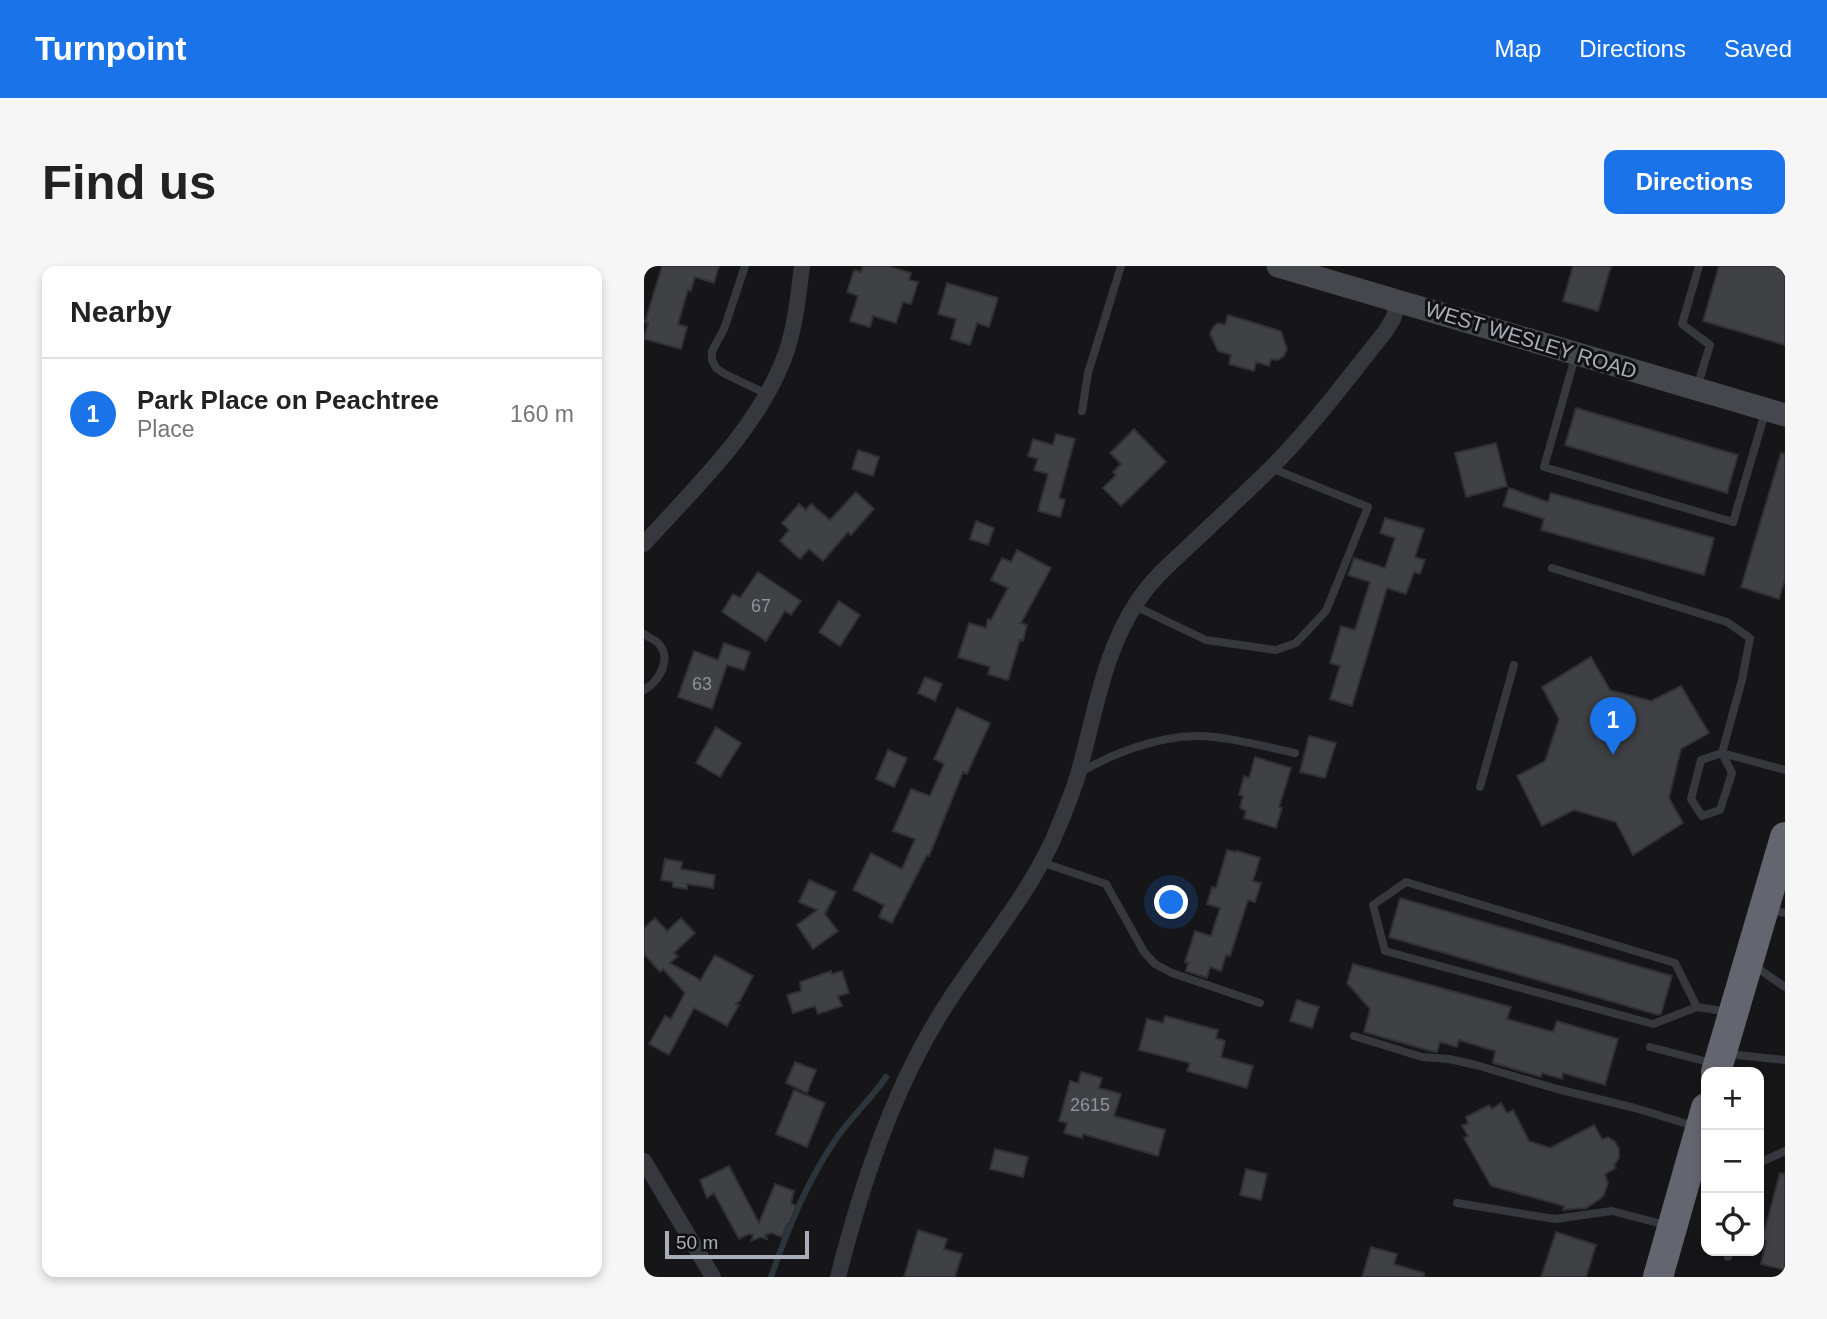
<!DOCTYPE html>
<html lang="en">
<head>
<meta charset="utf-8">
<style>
  :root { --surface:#fff; --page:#f6f6f6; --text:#222; --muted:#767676; --line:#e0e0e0; --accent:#1a73e8 }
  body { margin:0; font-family:Helvetica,sans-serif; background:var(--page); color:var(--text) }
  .controls { position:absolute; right:21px; bottom:21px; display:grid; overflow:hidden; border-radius:14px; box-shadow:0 4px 10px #0003 }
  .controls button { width:63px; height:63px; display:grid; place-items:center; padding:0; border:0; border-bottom:2px solid var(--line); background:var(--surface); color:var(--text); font:35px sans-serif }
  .scale { position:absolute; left:21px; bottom:18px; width:144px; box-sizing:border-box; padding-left:7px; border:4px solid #a8adb8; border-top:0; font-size:19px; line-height:24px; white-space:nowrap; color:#a8adb8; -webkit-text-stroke:5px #111113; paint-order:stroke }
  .you { position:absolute; left:528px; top:637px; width:24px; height:24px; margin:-18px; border:5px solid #fff; border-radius:50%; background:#1a73e8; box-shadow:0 0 0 10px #1a73e833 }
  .badge { display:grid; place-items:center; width:46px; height:46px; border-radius:50%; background:var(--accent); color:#fff; font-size:23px; font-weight:700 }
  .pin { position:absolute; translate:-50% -58px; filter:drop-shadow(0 2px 4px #0008) }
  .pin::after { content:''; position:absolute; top:37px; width:24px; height:21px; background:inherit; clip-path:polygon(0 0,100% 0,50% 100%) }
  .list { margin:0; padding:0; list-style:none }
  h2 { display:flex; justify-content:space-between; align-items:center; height:91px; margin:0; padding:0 28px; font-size:30px }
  h2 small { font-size:23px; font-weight:400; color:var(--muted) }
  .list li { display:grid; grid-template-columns:46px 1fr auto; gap:21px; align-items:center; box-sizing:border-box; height:112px; padding:0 28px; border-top:2px solid var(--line) }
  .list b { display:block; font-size:26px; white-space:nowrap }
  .list p { margin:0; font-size:23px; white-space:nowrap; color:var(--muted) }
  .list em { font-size:23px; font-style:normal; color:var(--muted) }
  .icon { flex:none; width:38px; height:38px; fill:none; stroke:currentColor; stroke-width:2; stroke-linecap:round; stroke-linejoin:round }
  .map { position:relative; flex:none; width:1141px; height:1011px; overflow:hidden; border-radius:14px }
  header { display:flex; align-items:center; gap:42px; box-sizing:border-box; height:98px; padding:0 35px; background:var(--accent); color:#fff }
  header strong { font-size:33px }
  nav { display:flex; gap:38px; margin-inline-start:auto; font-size:24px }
  .intro { display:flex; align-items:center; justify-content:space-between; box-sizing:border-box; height:168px; padding:0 42px }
  h1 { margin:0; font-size:49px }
  .button { padding:18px 32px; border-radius:14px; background:var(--accent); color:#fff; font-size:24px; font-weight:700 }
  main { display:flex; gap:42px; padding:0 42px }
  aside { flex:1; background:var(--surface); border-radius:14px; box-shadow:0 4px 10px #0003 }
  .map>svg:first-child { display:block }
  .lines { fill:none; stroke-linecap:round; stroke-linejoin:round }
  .stream { stroke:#2c353c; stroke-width:6 }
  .building { fill:#404145; stroke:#303034; stroke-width:2 }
  .lane { stroke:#37383d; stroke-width:8 }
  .street { stroke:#37383d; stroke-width:16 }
  .secondary { stroke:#45474d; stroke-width:23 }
  .highway { stroke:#63666e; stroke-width:30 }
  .labels { text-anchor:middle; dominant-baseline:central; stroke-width:6; stroke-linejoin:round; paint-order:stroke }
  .number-label { font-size:18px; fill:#8e929b }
  .street-label { font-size:21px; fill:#a8adb8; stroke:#111113 }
</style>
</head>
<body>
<header>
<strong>Turnpoint</strong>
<nav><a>Map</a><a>Directions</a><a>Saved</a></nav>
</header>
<div class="intro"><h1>Find us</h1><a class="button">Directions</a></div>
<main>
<aside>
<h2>Nearby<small></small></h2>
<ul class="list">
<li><span class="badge">1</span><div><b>Park Place on Peachtree</b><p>Place</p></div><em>160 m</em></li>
</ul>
</aside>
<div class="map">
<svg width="1141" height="1011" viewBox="0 0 1141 1011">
  <rect width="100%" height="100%" fill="#161618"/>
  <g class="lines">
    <!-- stream -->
    <path class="stream" d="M 127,1011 C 144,962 164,913 194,870 C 209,849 228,832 242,811"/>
  </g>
  <!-- building -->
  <path class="building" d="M 18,0 L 75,0 L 70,17 L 51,11 L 47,25 L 44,24 L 34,58 L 43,61 L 37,83 L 0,73 L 4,57 L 1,56 Z
    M 219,0 L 244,0 L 267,7 L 265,14 L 274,16 L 267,38 L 259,36 L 252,57 L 229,50 L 226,61 L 206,55 L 214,30 L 203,26 L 210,4 L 217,6 Z
    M 929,0 L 967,0 L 954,45 L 919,35 Z
    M 1075,0 L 1141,0 L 1141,79 L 1059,55 Z
    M 303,17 L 354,32 L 345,61 L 333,57 L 326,79 L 307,73 L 312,53 L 294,48 Z
    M 584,49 L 637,65 L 643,83 L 640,90 L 634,94 L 627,93 L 625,100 L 612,96 L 610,105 L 585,98 L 587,89 L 574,85 L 566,68 L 569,61 L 574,57 L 581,59 Z
    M 932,142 L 1094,189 L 1083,227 L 921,179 Z
    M 490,163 L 522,196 L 477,240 L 459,222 L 472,209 L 469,206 L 477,198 L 466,187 Z
    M 412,168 L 431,173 L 415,232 L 421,234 L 416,251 L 394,245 L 404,208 L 390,204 L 394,193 L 384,190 L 389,173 L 409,179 Z
    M 852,177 L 863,220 L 822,231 L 811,187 Z
    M 214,184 L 235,191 L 229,210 L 208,203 Z
    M 1137,187 L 1141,188 L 1141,313 L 1135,333 L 1097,321 Z
    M 865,222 L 904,236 L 907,227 L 1070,272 L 1060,309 L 897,264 L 900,253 L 859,240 Z
    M 212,226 L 230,243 L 207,269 L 204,266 L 179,295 L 165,283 L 156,293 L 136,275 L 145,264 L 138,257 L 155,238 L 162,244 L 167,238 L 186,254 Z
    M 741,252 L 780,263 L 771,291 L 781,294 L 776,308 L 770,306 L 762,328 L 743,322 L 708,440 L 686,433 L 696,400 L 686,397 L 697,360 L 711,364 L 726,316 L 704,309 L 710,292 L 741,302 L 751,272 L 736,267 Z
    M 332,255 L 350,262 L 344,279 L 326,273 Z
    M 373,284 L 407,302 L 377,357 L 383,359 L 379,375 L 376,374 L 364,414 L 344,408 L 346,401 L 314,391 L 325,357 L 342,362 L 344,353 L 347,354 L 364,322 L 347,314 L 358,292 L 367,296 Z
    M 114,306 L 157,335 L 147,349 L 141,345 L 122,375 L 78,346 L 89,328 L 96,332 Z
    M 195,335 L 216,349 L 196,380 L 175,366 Z
    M 80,377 L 106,386 L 100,404 L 83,399 L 68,443 L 34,431 L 50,385 L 74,394 Z
    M 947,391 L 966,424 L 1007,435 L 1037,420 L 1065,467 L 1037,483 L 1025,532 L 1039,557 L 989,589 L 972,556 L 930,544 L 898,560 L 873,510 L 901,495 L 915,453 L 898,421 Z
    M 281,411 L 298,418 L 291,435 L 274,427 Z
    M 313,442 L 346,457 L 323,508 L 319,506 L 285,590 L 283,589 L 248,657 L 235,651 L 240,639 L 209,624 L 227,587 L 258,603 L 271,573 L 249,565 L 267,523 L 286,530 L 300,498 L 290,493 Z
    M 72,461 L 97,477 L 76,511 L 52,497 Z
    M 665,470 L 692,477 L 681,512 L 656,506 Z
    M 244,484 L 263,492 L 250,521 L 232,513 Z
    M 611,491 L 647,502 L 635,541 L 638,542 L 632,562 L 600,552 L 602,545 L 596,542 L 599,530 L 595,529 L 600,510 L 605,512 Z
    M 583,584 L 592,586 L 593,585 L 616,592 L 609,615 L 617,617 L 611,636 L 604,634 L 586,690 L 582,689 L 577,705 L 566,701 L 563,712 L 542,705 L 544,697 L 541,696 L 551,665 L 567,670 L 576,642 L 563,638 L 568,621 L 572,622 Z
    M 21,593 L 38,596 L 37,603 L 71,609 L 69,622 L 43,618 L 43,623 L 29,621 L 29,616 L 17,614 Z
    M 165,614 L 192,626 L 181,648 L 194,665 L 169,683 L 153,659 L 173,644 L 155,636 Z
    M 756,632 L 1028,710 L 1017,748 L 1014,749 L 745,671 Z
    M 11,652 L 23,665 L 37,652 L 51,667 L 30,687 L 34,690 L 26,697 L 53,712 L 56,715 L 71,689 L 109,710 L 96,735 L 92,738 L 95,739 L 83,760 L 50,742 L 25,789 L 5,778 L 21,750 L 27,753 L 41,727 L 19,703 L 16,706 L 0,688 L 0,662 Z
    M 709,698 L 867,741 L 863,753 L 909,766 L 913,755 L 974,773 L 961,819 L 919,807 L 918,813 L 898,807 L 897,811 L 849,797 L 851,785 L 815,774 L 813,781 L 796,776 L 793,786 L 787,785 L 720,766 L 726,743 L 703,717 Z
    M 187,705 L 188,708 L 198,705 L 205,727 L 194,730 L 198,740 L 174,748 L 171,740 L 149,747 L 143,729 L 157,725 L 156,716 Z
    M 653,734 L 675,741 L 668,762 L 646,755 Z
    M 521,750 L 574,764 L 572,772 L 581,775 L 577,791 L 609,800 L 603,822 L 543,805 L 546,797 L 495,784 L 503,753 L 519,757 Z
    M 151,796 L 172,804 L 163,827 L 142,817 Z
    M 437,806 L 458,812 L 455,822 L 477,828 L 470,850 L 521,864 L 514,890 L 439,868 L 438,872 L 420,867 L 423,857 L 415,855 L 426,815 L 434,817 Z
    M 150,824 L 181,837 L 163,881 L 132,868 Z
    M 857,837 L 863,847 L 869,844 L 885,875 L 906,882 L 950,859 L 958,873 L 964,871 L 971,876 L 975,883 L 975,892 L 970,900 L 972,902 L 961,908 L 964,917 L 960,929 L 956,933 L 942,942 L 919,944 L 920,940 L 847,920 L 820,872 L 824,870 L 818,860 L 824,857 L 822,851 L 845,839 L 848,843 Z
    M 351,883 L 384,891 L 379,911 L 346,903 Z
    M 85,900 L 115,957 L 131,918 L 150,925 L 147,937 L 152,940 L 145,958 L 143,958 L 138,971 L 127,967 L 121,969 L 123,973 L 117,971 L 107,975 L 109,969 L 105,968 L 95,973 L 70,927 L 63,932 L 56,914 Z
    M 602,903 L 623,908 L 617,934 L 596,929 Z
    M 1136,907 L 1141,908 L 1141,1004 L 1117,998 L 1122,975 L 1118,974 Z
    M 274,964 L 303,973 L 300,983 L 318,988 L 311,1011 L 260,1011 Z
    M 912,966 L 952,979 L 942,1011 L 897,1011 Z
    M 727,981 L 753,988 L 750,998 L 780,1007 L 780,1011 L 718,1011 Z"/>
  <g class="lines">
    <!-- lane -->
    <path class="lane" d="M 101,0 L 80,63 L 68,85 L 68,94 L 72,102 L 81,108 L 123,128
      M 931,91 L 900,201 L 1089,256 L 1121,147
      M 1053,121 L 1066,79 L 1038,58 L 1055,0
      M 438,145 L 444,107 L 477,0
      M 908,302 L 1083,356 L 1106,372 L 1098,414 L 1078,487 L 1088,507 L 1076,544 L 1058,550 L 1047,533 L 1057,494 L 1078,487 L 1141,504
      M 491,340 L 562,374 L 632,384 L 652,377 L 682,345 L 724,241 L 627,202
      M 0,368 C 4,371 11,374 14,377 C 29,393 15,415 0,424
      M 437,506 C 469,487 513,471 550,470 C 579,469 622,481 651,487
      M 836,521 L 870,399
      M 397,596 L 462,618 L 500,686 L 511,698 L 528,707 L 616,737
      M 762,616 L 1031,697 L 1053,741 L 1009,758 L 741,685 L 729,639 Z
      M 1126,644 L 1141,647
      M 1109,699 L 1141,721
      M 1053,741 L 1085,746
      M 710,770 L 778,791 L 805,793 L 832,799 L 913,823 L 991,842 L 1050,860
      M 1006,781 L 1068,797
      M 1084,788 L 1141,794
      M 1115,897 L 1141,885
      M 813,937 L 911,953 L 968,945 L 1022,959
      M 1084,991 L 1086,985"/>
    <!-- street -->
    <path class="street" d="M 0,278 C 51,221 110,167 139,95 C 151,65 154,32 158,0
      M 0,895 L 69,1011
      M 194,1011 C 217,921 248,826 297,747 C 332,690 378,639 407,578 C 417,555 428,530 435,505 C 452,445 459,386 495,333 C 509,312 527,297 545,280 C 572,255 599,229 626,203 C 668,161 703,113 741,66 L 749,53 L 755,35"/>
    <!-- secondary -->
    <path class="secondary" d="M 634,0 L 1141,149"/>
    <!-- highway -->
    <path class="highway" d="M 1072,806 L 1141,571
      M 1014,1011 L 1062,842"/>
  </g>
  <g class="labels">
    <!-- number labels -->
    <g class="number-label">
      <text x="117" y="340">67</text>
      <text x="58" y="418">63</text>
      <text x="446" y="839">2615</text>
    </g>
    <!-- street labels -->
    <g class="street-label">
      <text transform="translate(887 74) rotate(17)">WEST WESLEY ROAD</text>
    </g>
  </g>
</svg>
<div class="controls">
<button>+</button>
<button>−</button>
<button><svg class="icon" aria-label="locate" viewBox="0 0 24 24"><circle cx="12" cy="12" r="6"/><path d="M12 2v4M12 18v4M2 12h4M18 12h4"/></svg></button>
</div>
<div class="scale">50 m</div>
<div class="you"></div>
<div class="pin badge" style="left:969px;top:489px">1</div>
</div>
</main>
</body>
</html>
